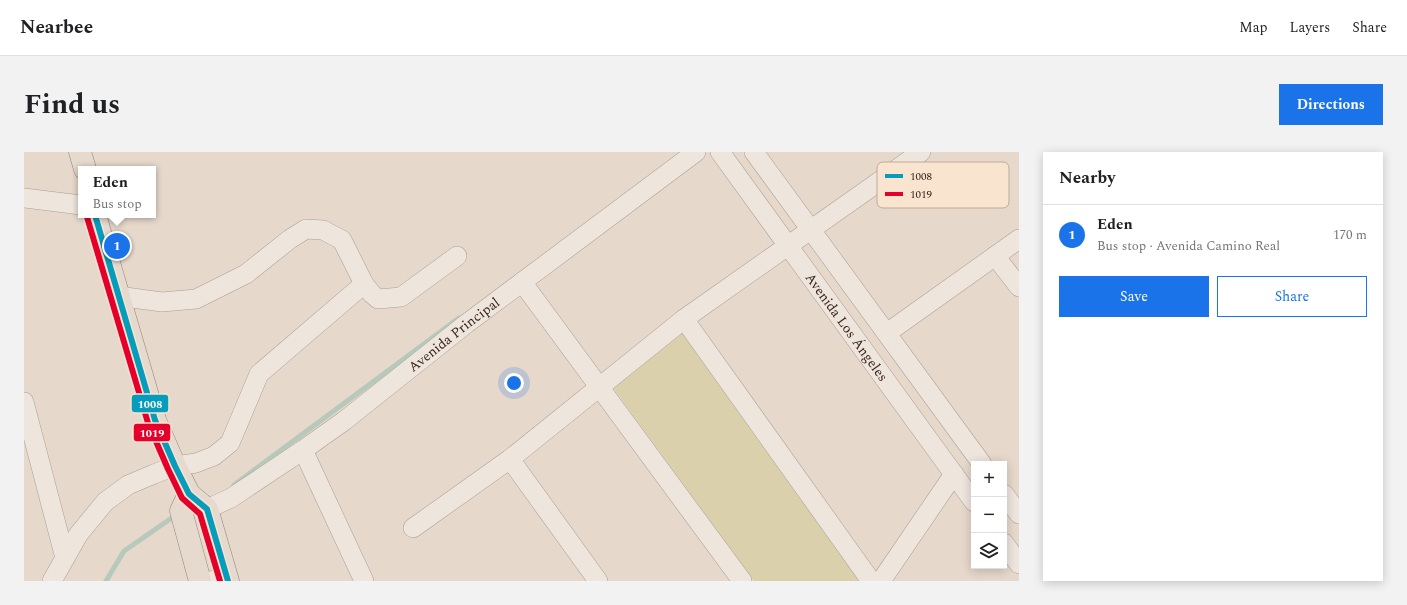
<!DOCTYPE html>
<html lang="en">
<head>
<meta charset="utf-8">
<style>
  :root { --surface:#fff; --page:#f2f2f2; --text:#202124; --muted:#757577; --line:#e0e0e0; --accent:#1a73e8 }
  body { margin:0; font-family:Spectral,serif; background:var(--page); color:var(--text) }
  .controls { position:absolute; right:12px; bottom:12px; display:grid; overflow:hidden; border-radius:0px; box-shadow:0 2px 10px #0003 }
  .controls button { width:36px; height:36px; display:grid; place-items:center; padding:0; border:0; border-bottom:1px solid var(--line); background:var(--surface); color:var(--text); font:20px sans-serif }
  .you { position:absolute; left:490px; top:231px; width:14px; height:14px; margin:-10px; border:3px solid #fff; border-radius:50%; background:#1a73e8; box-shadow:0 0 0 6px #1a73e833 }
  .badge { display:grid; place-items:center; width:26px; height:26px; border-radius:50%; background:var(--accent); color:#fff; font-size:13px; font-weight:700 }
  .pin { position:absolute; translate:-50% -50%; border:2px solid #fff; box-shadow:0 1px 4px #0006 }
  .popup { position:absolute; left:54px; top:14px; width:78px; height:52px; box-sizing:border-box; display:grid; place-content:center; border-radius:0px; background:var(--surface); filter:drop-shadow(0 1px 3px #0005); font-size:13px; white-space:nowrap; color:var(--muted) }
  .popup b { font-size:15px; color:var(--text) }
  .popup::after { content:''; position:absolute; left:50%; top:100%; margin-left:-8px; border:8px solid transparent; border-top-color:var(--surface) }
  .list { margin:0; padding:0; list-style:none }
  h2 { display:flex; justify-content:space-between; align-items:center; height:52px; margin:0; padding:0 16px; font-size:17px }
  h2 small { font-size:13px; font-weight:400; color:var(--muted) }
  .list li { display:grid; grid-template-columns:26px 1fr auto; gap:12px; align-items:center; box-sizing:border-box; height:60px; padding:0 16px; border-top:1px solid var(--line) }
  .list b { display:block; font-size:15px; white-space:nowrap }
  .list p { margin:0; font-size:13px; white-space:nowrap; color:var(--muted) }
  .list em { font-size:13px; font-style:normal; color:var(--muted) }
  .actions { display:flex; gap:8px; padding:12px 16px }
  .actions a { flex:1; padding:9px 0; border:1px solid var(--accent); border-radius:0px; text-align:center; font-size:14px; color:var(--accent) }
  .actions .main { background:var(--accent); color:#fff }
  .icon { flex:none; width:22px; height:22px; fill:none; stroke:currentColor; stroke-width:2; stroke-linecap:round; stroke-linejoin:round }
  .map { position:relative; flex:none; width:995px; height:429px; overflow:hidden; border-radius:0px }
  header { display:flex; align-items:center; gap:24px; box-sizing:border-box; height:56px; padding:0 20px; background:var(--surface); border-bottom:1px solid var(--line) }
  header strong { font-size:19px }
  nav { display:flex; gap:22px; margin-inline-start:auto; font-size:14px }
  .intro { display:flex; align-items:center; justify-content:space-between; box-sizing:border-box; height:96px; padding:0 24px }
  h1 { margin:0; font-size:28px }
  .button { padding:10px 18px; border-radius:0px; background:var(--accent); color:#fff; font-size:14px; font-weight:700 }
  main { display:flex; gap:24px; padding:0 24px }
  aside { flex:1; background:var(--surface); border-radius:0px; box-shadow:0 2px 10px #0003 }
  .map>svg:first-child { display:block }
  .green { fill:#dad1ac }
  .lines { fill:none; stroke-linecap:round; stroke-linejoin:round }
  .stream { stroke:#b6c9ba; stroke-width:5 }
  .minor-casing { stroke:#ab9e94; stroke-width:20 }
  .major-casing { stroke:#90837b; stroke-width:23 }
  .minor { stroke:#eee5dd; stroke-width:19 }
  .major { stroke:#e6dace; stroke-width:22 }
  .bus-1-casing { stroke:#f9e4cf; stroke-width:9 }
  .bus-2-casing { stroke:#f9e4cf; stroke-width:9 }
  .bus-1 { stroke:#069cbc; stroke-width:6 }
  .bus-2 { stroke:#e4002b; stroke-width:6 }
  .labels { text-anchor:middle; dominant-baseline:central; stroke-width:3; stroke-linejoin:round; paint-order:stroke }
  .street-label { font-size:14px; fill:#3a241b; stroke:#f9e4cf }
  .key { fill:#f9e4cf; stroke:#c0aa99; stroke-width:1 }
  .key-label { font-size:11px; fill:#3a241b }
  .line-badge { stroke:#f9e4cf; stroke-width:1.5 }
  .badge-label { font-size:11px; text-anchor:middle; font-weight:bold; fill:#fff }
</style>
</head>
<body>
<header>
<strong>Nearbee</strong>
<nav><a>Map</a><a>Layers</a><a>Share</a></nav>
</header>
<div class="intro"><h1>Find us</h1><a class="button">Directions</a></div>
<main>
<div class="map">
<svg width="995" height="429" viewBox="0 0 995 429">
  <rect width="100%" height="100%" fill="#e6d8cb"/>
  <!-- green -->
  <path class="green" d="M 659,179 L 839,429 L 730,429 L 585,230 Z"/>
  <g class="lines">
    <!-- stream -->
    <path class="stream" d="M 210,333 L 435,166
      M 82,429 L 100,399 L 152,363"/>
    <defs>
      <g id="minor">
        <path id="s1" d="M 696,0 L 950,350"/>
        <path d="M 730,0 L 958,312"/>
        <path d="M 0,46 L 57,53"/>
        <path d="M 971,104 L 995,135"/>
        <path d="M 498,130 L 718,429"/>
        <path d="M 94,144 L 138,150 L 172,147 L 222,122 L 266,87 L 282,77 L 299,78 L 318,88 L 340,132 L 348,142 L 354,147 L 377,145 L 433,104"/>
        <path d="M 660,167 L 847,429"/>
        <path d="M 863,181 L 995,87"/>
        <path d="M 0,250 L 41,406"/>
        <path d="M 279,298 L 340,429"/>
        <path d="M 486,307 L 574,429"/>
        <path d="M 980,342 L 995,362"/>
        <path id="s2" d="M 183,357 L 207,346 L 279,298 L 320,269 L 442,172 L 672,0"/>
        <path d="M 389,376 L 486,307 L 660,167 L 897,0"/>
        <path d="M 980,391 L 995,412"/>
        <path d="M 28,429 L 54,383 L 81,350 L 104,333 L 130,322 L 151,314 L 172,311 L 190,304 L 206,291 L 235,222 L 340,132"/>
        <path d="M 187,429 L 202,424"/>
        <path d="M 857,429 L 930,322"/>
      </g>
      <path id="major" d="M 56,0 L 61,17
        M 71,63 L 131,268 L 151,314 L 165,342 L 183,357 L 204,429
        M 165,342 L 157,359 L 176,429"/>
    </defs>
    <!-- minor casing -->
    <use href="#minor" class="minor-casing"/>
    <!-- major casing -->
    <use href="#major" class="major-casing"/>
    <!-- minor -->
    <use href="#minor" class="minor"/>
    <!-- major -->
    <use href="#major" class="major"/>
    <defs>
      <path id="bus-1" d="M 71,63 L 131,268 L 151,314 L 165,342 L 183,357 L 204,429"/>
      <path id="bus-2" d="M 63,65 L 124,271 L 144,317 L 158,346 L 176,362 L 196,429"/>
    </defs>
    <!-- bus-1 casing -->
    <use href="#bus-1" class="bus-1-casing"/>
    <!-- bus-2 casing -->
    <use href="#bus-2" class="bus-2-casing"/>
    <!-- bus-1 -->
    <use href="#bus-1" class="bus-1"/>
    <!-- bus-2 -->
    <use href="#bus-2" class="bus-2"/>
  </g>
  <g class="labels">
    <!-- street labels -->
    <g class="street-label">
      <text stroke="none"><textPath href="#s1" startOffset="216">Avenida Los Ángeles</textPath></text>
      <text stroke="none"><textPath href="#s2" startOffset="303">Avenida Principal</textPath></text>
    </g>
  </g>
  <!-- legend -->
  <rect x="853" y="10" width="132" height="46" rx="6" class="key"/>
  <rect x="861" y="22" width="18" height="4" fill="#069cbc"/>
  <rect x="861" y="40" width="18" height="4" fill="#e4002b"/>
  <g class="key-label">
    <text x="886" y="28">1008</text>
    <text x="886" y="46">1019</text>
  </g>
  <g class="line-badge">
    <rect x="107" y="242" width="38" height="19" rx="4" fill="#069cbc"/>
    <rect x="109" y="271" width="38" height="19" rx="4" fill="#e4002b"/>
  </g>
  <g class="badge-label">
    <text x="126" y="256">1008</text>
    <text x="128" y="285">1019</text>
  </g>
</svg>
<div class="controls">
<button>+</button>
<button>−</button>
<button><svg class="icon" aria-label="layers" viewBox="0 0 24 24"><path d="M12 4l9 5-9 5-9-5zM3 14l9 5 9-5"/></svg></button>
</div>
<div class="you"></div>
<div class="pin badge" style="left:93px;top:94px">1</div>
<div class="popup"><b>Eden</b>Bus stop</div>
</div>
<aside>
<h2>Nearby<small></small></h2>
<ul class="list">
<li><span class="badge">1</span><div><b>Eden</b><p>Bus stop · Avenida Camino Real</p></div><em>170 m</em></li>
</ul>
<div class="actions"><a class="main">Save</a><a>Share</a></div>
</aside>
</main>
</body>
</html>
